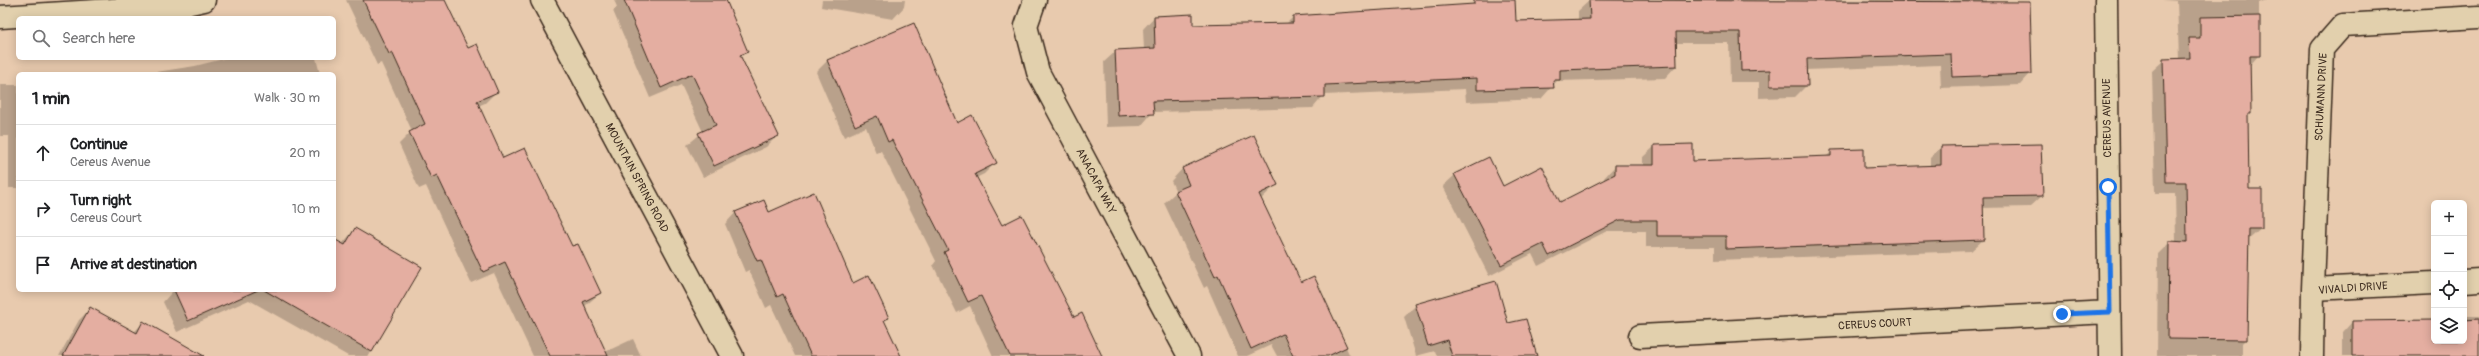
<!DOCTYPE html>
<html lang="en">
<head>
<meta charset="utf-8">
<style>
  :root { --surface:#fff; --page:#f2f2f2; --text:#202124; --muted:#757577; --line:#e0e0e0 }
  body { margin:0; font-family:Pangolin,sans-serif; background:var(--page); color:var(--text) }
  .controls { position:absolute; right:12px; bottom:12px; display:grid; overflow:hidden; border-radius:6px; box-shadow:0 2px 10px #0003 }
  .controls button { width:36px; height:36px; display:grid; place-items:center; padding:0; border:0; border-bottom:1px solid var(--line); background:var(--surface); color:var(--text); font:20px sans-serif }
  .stop { position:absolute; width:12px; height:12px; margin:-9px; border:3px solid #1a73e8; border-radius:50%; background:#fff }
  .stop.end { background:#1a73e8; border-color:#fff; box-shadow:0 1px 4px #0008 }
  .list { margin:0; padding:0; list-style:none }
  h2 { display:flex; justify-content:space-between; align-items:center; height:52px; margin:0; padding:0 16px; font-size:17px }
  h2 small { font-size:13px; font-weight:400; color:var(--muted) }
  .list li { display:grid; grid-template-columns:26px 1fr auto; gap:12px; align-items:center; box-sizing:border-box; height:56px; padding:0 16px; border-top:1px solid var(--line) }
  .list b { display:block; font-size:15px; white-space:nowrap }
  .list p { margin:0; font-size:13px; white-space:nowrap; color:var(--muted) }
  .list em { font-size:13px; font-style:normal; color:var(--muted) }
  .icon { flex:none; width:22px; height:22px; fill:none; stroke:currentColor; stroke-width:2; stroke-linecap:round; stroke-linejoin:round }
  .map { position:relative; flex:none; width:2479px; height:356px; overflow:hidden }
  .search { position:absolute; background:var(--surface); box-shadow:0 2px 10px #0003; left:16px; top:16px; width:320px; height:44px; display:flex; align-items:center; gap:10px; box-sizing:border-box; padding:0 14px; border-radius:6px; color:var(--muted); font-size:15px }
  .panel { position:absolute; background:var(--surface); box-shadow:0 2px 10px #0003; left:16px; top:72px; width:320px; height:220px; border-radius:6px }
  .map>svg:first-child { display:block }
  .shadow { fill:#0003 }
  .building { fill:#e4aea1; stroke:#3b2a1e }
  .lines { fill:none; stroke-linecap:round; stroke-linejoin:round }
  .street-casing { stroke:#3b2a1e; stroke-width:25 }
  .street { stroke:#e2d0ad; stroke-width:22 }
  .route { stroke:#1a73e8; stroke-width:5 }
  .labels { text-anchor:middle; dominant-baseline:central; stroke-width:3.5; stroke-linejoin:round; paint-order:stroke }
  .street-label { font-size:11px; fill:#3b2a1e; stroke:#e2d0ad }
</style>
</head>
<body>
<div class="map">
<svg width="2479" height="356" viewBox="0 0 2479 356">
  <rect width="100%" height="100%" fill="#e8caae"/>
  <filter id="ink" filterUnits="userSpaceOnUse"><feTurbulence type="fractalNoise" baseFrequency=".025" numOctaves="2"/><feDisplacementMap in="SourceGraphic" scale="8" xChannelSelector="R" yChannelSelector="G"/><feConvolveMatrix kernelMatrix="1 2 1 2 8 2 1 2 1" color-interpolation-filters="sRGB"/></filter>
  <g filter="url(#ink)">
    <!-- shadow -->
    <path class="shadow" d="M 346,0 L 444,0 L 468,49 L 497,91 L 485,103 L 478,106 L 502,159 L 571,248 L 600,293 L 584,307 L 605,352 L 633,339 L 641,356 L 533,356 L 494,273 L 471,283 L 426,186 L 419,189 L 399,144 L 412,131 L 381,63 L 377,65 Z
      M 614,0 L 725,0 L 747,51 L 740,58 L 777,136 L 766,147 L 703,177 L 687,145 L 703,132 L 681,85 L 650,98 L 613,11 L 617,7 Z
      M 822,0 L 905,0 L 904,7 L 893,19 L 821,7 Z
      M 1590,0 L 1987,0 L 1987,4 L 2031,73 L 2020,85 L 1941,88 L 1940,65 L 1806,70 L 1807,85 L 1795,97 L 1759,98 L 1759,82 L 1730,82 L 1729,43 L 1676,43 L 1676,66 L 1665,78 L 1557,81 L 1541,99 L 1466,102 L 1465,89 L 1324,95 L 1313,108 L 1153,112 L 1141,126 L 1106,127 L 1104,62 L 1116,51 L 1144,50 L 1143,29 L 1154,17 L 1192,26 L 1286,24 L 1293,17 L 1470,6 L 1475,1 L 1515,22 L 1578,21 L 1578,11 Z
      M 2162,0 L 2266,0 L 2259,3 L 2259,55 L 2250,65 L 2250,113 L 2247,117 L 2248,190 L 2262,228 L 2248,240 L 2246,339 L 2242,343 L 2242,356 L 2157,356 L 2158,254 L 2170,242 L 2176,242 L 2175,193 L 2155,193 L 2152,71 L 2164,60 L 2179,60 L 2177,1 Z
      M 913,24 L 957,124 L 995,163 L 984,174 L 976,178 L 1001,226 L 1101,356 L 993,356 L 970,306 L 957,313 L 933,265 L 936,261 L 881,151 L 876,153 L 866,127 L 844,137 L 816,72 L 827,61 Z
      M 227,58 L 316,58 L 320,74 L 143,74 L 195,66 Z
      M 0,85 L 18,85 L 18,188 L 9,188 L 9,136 L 0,136 Z
      M 1253,136 L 1276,185 L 1261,199 L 1301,283 L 1314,277 L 1350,356 L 1277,356 L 1271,345 L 1247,356 L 1238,356 L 1207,286 L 1204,288 L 1164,203 L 1176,192 L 1171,181 L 1182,169 Z
      M 1655,146 L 1692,162 L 1825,158 L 1832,151 L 1863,169 L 1930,166 L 1930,158 L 1941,147 L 2042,196 L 2030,207 L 1982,208 L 1983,240 L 1971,251 L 1715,260 L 1715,247 L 1646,247 L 1646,231 L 1607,231 L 1538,266 L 1532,254 L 1489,276 L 1443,186 L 1455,175 L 1560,203 L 1604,181 L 1604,178 L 1615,166 L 1643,166 L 1643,157 Z
      M 736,212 L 768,213 L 852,284 L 888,318 L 884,322 L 900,356 L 795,356 L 771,305 L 766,308 L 749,270 L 745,272 L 725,224 Z
      M 355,229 L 372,352 L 367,356 L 348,356 L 249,300 L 177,332 L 163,302 L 172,292 L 171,290 L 334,290 L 334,240 L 342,244 Z
      M 1416,305 L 1530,356 L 1437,356 L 1435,351 L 1416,356 L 1404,317 Z
      M 91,308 L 133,333 L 143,323 L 173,356 L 59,356 L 79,320 Z
      M 2464,316 L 2479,316 L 2479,356 L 2343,356 L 2343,332 L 2352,322 L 2434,321 L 2434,341 L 2464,341 Z"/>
    <!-- building -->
    <path class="building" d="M 363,0 L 445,0 L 468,48 L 477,44 L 498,92 L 477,101 L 503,158 L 525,148 L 572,246 L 578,244 L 601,293 L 583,302 L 608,356 L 550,356 L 505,262 L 483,272 L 437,175 L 431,178 L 409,132 L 425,124 L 392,52 L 389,54 Z
      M 624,0 L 726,0 L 748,52 L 740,55 L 779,136 L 714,166 L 698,133 L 716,125 L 692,74 L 661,88 Z
      M 1474,0 L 1515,0 L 1516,21 L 1590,19 L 1589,0 L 2030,2 L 2032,74 L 1952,77 L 1951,54 L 1807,59 L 1808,86 L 1770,86 L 1770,70 L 1741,71 L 1740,32 L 1676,32 L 1677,66 L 1560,70 L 1560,80 L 1553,80 L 1554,88 L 1477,90 L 1477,78 L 1325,85 L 1325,97 L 1153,101 L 1154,114 L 1118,116 L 1115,50 L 1155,48 L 1154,16 L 1193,14 L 1193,25 L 1293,23 L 1293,16 L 1474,4 Z
      M 2260,16 L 2260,56 L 2250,56 L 2251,114 L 2248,114 L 2249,189 L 2262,189 L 2262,229 L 2249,229 L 2247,340 L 2168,339 L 2169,241 L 2187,242 L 2186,182 L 2166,182 L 2163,59 L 2190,58 L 2189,38 L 2200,38 L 2200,17 Z
      M 914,23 L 957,123 L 972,115 L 997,163 L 975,174 L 1002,225 L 1022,215 L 1074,317 L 1082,313 L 1102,356 L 1010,356 L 981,296 L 968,302 L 944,252 L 948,250 L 892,140 L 888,142 L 877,116 L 855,126 L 827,60 Z
      M 1254,135 L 1278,185 L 1259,194 L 1301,282 L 1314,276 L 1347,347 L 1328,356 L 1293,356 L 1283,334 L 1251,349 L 1218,275 L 1215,277 L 1175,191 L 1189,185 L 1182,168 Z
      M 1693,144 L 1693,161 L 1831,156 L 1831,150 L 1864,149 L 1864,168 L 1941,165 L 1941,146 L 2041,144 L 2043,196 L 1983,197 L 1984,240 L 1726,249 L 1726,236 L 1657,236 L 1657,220 L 1620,220 L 1549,256 L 1543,244 L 1501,265 L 1454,174 L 1489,157 L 1503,186 L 1542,166 L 1560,202 L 1615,174 L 1615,165 L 1654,165 L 1654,145 Z
      M 814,192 L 853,283 L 869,275 L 889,318 L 884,320 L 901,356 L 811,356 L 783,294 L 777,297 L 761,260 L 757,261 L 735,212 L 764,200 L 769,212 Z
      M 355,228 L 422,267 L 372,352 L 264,290 L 334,290 L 334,239 L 345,245 Z
      M 1496,281 L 1508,323 L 1526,319 L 1537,356 L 1452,356 L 1447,340 L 1428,346 L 1415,304 Z
      M 174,290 L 258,290 L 188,321 Z
      M 90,307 L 137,333 L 143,321 L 204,356 L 63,356 Z
      M 2479,319 L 2479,356 L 2352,356 L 2352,321 L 2434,320 L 2434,341 L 2464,341 L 2464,320 Z"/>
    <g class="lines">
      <defs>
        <path id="street" d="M 542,0 L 732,356
          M 1035,0 L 1026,26 L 1038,72 L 1189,356
          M 2106,0 L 2110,356
          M 0,17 L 177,6 L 204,0
          M 2464,281 L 2479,280
          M 2313,289 L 2322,49 L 2343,25 L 2479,17
          M 1640,336 L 2109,312
          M 2312,356 L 2313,289 L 2434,283"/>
      </defs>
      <!-- street casing -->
      <use href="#street" class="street-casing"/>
      <!-- street -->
      <use href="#street" class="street"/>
    </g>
  </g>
  <g class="lines" filter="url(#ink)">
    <!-- route -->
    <path class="route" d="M 2062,314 L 2110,312 L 2108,187"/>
  </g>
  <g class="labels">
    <!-- street labels -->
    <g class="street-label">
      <text transform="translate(2321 97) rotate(-87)">SCHUMANN DRIVE</text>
      <text transform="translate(2107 118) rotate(-91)">CEREUS AVENUE</text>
      <text transform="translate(637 178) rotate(62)">MOUNTAIN SPRING ROAD</text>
      <text transform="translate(1096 181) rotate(62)">ANACAPA WAY</text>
      <text transform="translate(2353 288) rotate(-4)">VIVALDI DRIVE</text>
      <text transform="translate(1875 324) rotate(-3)">CEREUS COURT</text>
    </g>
  </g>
</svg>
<div class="controls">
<button>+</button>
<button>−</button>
<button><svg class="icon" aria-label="locate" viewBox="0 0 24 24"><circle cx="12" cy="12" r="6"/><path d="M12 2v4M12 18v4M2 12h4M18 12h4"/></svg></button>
<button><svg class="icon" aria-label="layers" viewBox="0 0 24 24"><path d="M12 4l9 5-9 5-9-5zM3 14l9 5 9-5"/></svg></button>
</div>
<div class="stop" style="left:2108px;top:187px"></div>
<div class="stop end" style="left:2062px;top:314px"></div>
<div class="search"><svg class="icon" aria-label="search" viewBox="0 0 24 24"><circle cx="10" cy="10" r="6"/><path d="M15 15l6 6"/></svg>Search here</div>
<section class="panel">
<h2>1 min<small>Walk · 30 m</small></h2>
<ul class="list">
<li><svg class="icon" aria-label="ahead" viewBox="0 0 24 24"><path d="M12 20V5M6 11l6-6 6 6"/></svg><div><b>Continue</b><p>Cereus Avenue</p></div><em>20 m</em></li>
<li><svg class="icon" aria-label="right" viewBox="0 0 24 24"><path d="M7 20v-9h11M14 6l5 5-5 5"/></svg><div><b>Turn right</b><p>Cereus Court</p></div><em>10 m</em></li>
<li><svg class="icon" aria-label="arrive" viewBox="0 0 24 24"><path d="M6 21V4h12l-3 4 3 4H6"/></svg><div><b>Arrive at destination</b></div></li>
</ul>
</section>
</div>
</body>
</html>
